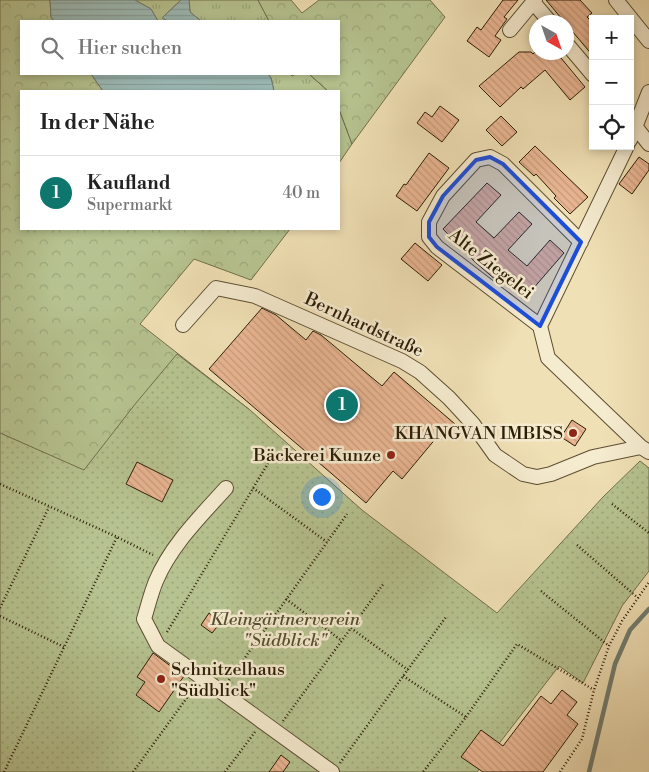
<!DOCTYPE html>
<html lang="de">
<head>
<meta charset="utf-8">
<style>
  :root { --surface:#fff; --page:#f2f2f2; --text:#222; --muted:#767676; --line:#e0e0e0; --accent:#0f766e }
  body { margin:0; font-family:"Libre Bodoni",serif; background:var(--page); color:var(--text) }
  .controls { position:absolute; right:15px; top:15px; display:grid; overflow:hidden; border-radius:0px; box-shadow:0 2px 8px #0003 }
  .controls button { width:45px; height:45px; display:grid; place-items:center; padding:0; border:0; border-bottom:1px solid var(--line); background:var(--surface); color:var(--text); font:25px sans-serif }
  .compass { position:absolute; left:529px; top:15px; width:45px; height:45px; border-radius:50%; background:var(--surface); box-shadow:0 2px 8px #0003; rotate:140deg }
  .you { position:absolute; left:321px; top:496px; width:18px; height:18px; margin:-12px; border:4px solid #fff; border-radius:50%; background:#1a73e8; box-shadow:0 0 0 8px #1a73e833 }
  .badge { display:grid; place-items:center; width:32px; height:32px; border-radius:50%; background:var(--accent); color:#fff; font-size:16px; font-weight:700 }
  .pin { position:absolute; translate:-50% -50%; border:2px solid #fff; box-shadow:0 1px 5px #0006 }
  .list { margin:0; padding:0; list-style:none }
  h2 { display:flex; justify-content:space-between; align-items:center; height:65px; margin:0; padding:0 20px; font-size:21px }
  h2 small { font-size:16px; font-weight:400; color:var(--muted) }
  .list li { display:grid; grid-template-columns:32px 1fr auto; gap:15px; align-items:center; box-sizing:border-box; height:75px; padding:0 20px; border-top:1px solid var(--line) }
  .list b { display:block; font-size:19px; white-space:nowrap }
  .list p { margin:0; font-size:16px; white-space:nowrap; color:var(--muted) }
  .list em { font-size:16px; font-style:normal; color:var(--muted) }
  .icon { flex:none; width:28px; height:28px; fill:none; stroke:currentColor; stroke-width:2; stroke-linecap:round; stroke-linejoin:round }
  .map { position:relative; flex:none; width:649px; height:772px; overflow:hidden }
  .search { position:absolute; background:var(--surface); box-shadow:0 2px 8px #0003; left:20px; top:20px; width:320px; height:55px; display:flex; align-items:center; gap:12px; box-sizing:border-box; padding:0 18px; border-radius:0px; color:var(--muted); font-size:19px }
  .panel { position:absolute; background:var(--surface); box-shadow:0 2px 8px #0003; left:20px; top:90px; width:320px; height:140px; border-radius:0px }
  .map>svg:first-child { display:block }
  .grass { fill:url(#grass-tufts); stroke:#71704c }
  .forest { fill:url(#forest-crowns); stroke:#71704c }
  .garden { fill:url(#garden-dots); stroke:#71704c }
  .water { fill:url(#water-rules); stroke:#707c70 }
  .lines { fill:none; stroke-linecap:round; stroke-linejoin:round }
  .stream { stroke:#707c70; stroke-width:4.5 }
  .building { fill:url(#building-back-hatch); stroke:#2c1d07 }
  .minor-casing { stroke:#5d4e32; stroke-width:16 }
  .path { stroke:#2c1d07; stroke-width:2.5; stroke-dasharray:1 2.5; stroke-linecap:butt }
  .minor { stroke:#f5ebcf; stroke-width:14 }
  .marked { fill:#1d4ed8; fill-opacity:0.2; stroke:#1d4ed8; stroke-width:4; stroke-linejoin:round }
  .poi-dot { fill:#8f2418; stroke:#f5ebcf; stroke-width:2 }
  .labels { text-anchor:middle; dominant-baseline:central; stroke-width:5; stroke-linejoin:round; paint-order:stroke }
  .street-label { font-size:18px; fill:#2c1d07; stroke:#f5ebcf }
  .poi-label { font-size:18px; fill:#2c1d07; stroke:#f5ebcf; text-anchor:end }
  .park-label { font-size:18px; font-style:italic; fill:#554f30; stroke:#f5ebcf }
</style>
</head>
<body>
<div class="map">
<svg width="649" height="772" viewBox="0 0 649 772">
  <defs>
    <pattern id="grass-tufts" width="24" height="20" patternUnits="userSpaceOnUse" patternTransform="scale(1.25)"><rect width="24" height="20" fill="#b6c390"/><path d="M3 7l-1-3M5 7V3M7 7l1-3M15 17l-1-3M17 17v-4M19 17l1-3" fill="none" stroke="#9da77b"/></pattern>
    <pattern id="forest-crowns" width="20" height="18" patternUnits="userSpaceOnUse" patternTransform="scale(1.25)"><rect width="20" height="18" fill="#b6c390"/><path d="M2 6a3 3 0 1 1 6 0M12 15a3 3 0 1 1 6 0" fill="none" stroke="#9da77b"/></pattern>
    <pattern id="garden-dots" width="8" height="8" patternUnits="userSpaceOnUse" patternTransform="scale(1.25)"><rect width="8" height="8" fill="#b6c390"/><path d="M2 2h.1M6 6h.1" fill="none" stroke="#9da77b" stroke-width="1.8" stroke-linecap="round"/></pattern>
    <pattern id="water-rules" width="6" height="5" patternUnits="userSpaceOnUse" patternTransform="scale(1.25)"><rect width="6" height="5" fill="#9dbbb6"/><path d="M0 2.5h6" fill="none" stroke="#87a09b"/></pattern>
    <pattern id="building-back-hatch" width="6" height="6" patternUnits="userSpaceOnUse" patternTransform="scale(1.25)"><rect width="6" height="6" fill="#eab693"/><path d="M-1 5l2 2M0 0l6 6M5-1l2 2" fill="none" stroke="#c99c7d"/></pattern>
  </defs>
  <rect width="100%" height="100%" fill="#f0e0b5"/>
  <filter id="stains"><feTurbulence type="fractalNoise" baseFrequency=".004" numOctaves="4"/><feColorMatrix values="0 0 0 0 .2 0 0 0 0 .09 0 0 0 0 .02 0 0 0 .5 -.17"/></filter>
  <radialGradient id="worn" r=".72"><stop offset=".6" stop-color="#630" stop-opacity="0"/><stop offset="1" stop-color="#630" stop-opacity=".3"/></radialGradient>
  <!-- grass -->
  <path class="grass" d="M 135,0 L 181,0 L 163,17 L 168,21 L 158,21 L 151,9 Z
    M 189,0 L 258,0 L 269,21 L 201,21 L 190,12 Z
    M 268,74 L 290,74 L 292,76 L 296,74 L 309,74 L 328,91 L 274,91 L 271,78 Z
    M 339,109 L 352,144 L 339,163 Z"/>
  <!-- forest -->
  <path class="forest" d="M 0,0 L 50,0 L 51,17 L 54,21 L 21,21 L 21,74 L 91,74 L 103,91 L 21,91 L 21,229 L 290,229 L 251,280 L 194,259 L 140,324 L 250,410 L 84,471 L 0,433 Z
    M 258,0 L 291,0 L 302,13 L 319,0 L 430,0 L 445,17 L 352,144 L 339,109 L 339,91 L 328,91 L 309,74 L 339,74 L 339,21 L 269,21 Z"/>
  <!-- garden -->
  <path class="garden" d="M 177,354 L 250,410 L 362,510 L 497,613 L 603,497 L 640,461 L 649,468 L 649,571 L 622,606 L 583,683 L 559,666 L 477,772 L 0,772 L 0,433 L 84,470 L 136,403 Z"/>
  <!-- water -->
  <path class="water" d="M 50,0 L 135,0 L 151,9 L 158,21 L 54,21 L 51,17 Z
    M 181,0 L 189,0 L 190,12 L 201,21 L 168,21 L 162,18 Z
    M 91,74 L 268,74 L 271,78 L 274,91 L 103,91 Z"/>
  <g class="lines">
    <!-- stream -->
    <path class="stream" d="M 589,772 L 615,664 L 630,630 L 649,609"/>
  </g>
  <!-- building -->
  <path class="building" d="M 503,0 L 518,0 L 504,17 L 507,19 L 495,36 L 501,40 L 489,57 L 467,41 L 477,27 L 481,30 Z
    M 546,0 L 580,0 L 592,13 L 587,17 L 593,23 L 593,56 Z
    M 519,52 L 531,52 L 533,54 L 535,52 L 556,52 L 585,87 L 570,100 L 545,70 L 523,89 L 521,87 L 500,107 L 479,86 Z
    M 440,106 L 459,120 L 442,142 L 417,123 L 425,112 L 432,117 Z
    M 501,116 L 517,132 L 502,146 L 486,130 Z
    M 535,146 L 588,197 L 570,214 L 554,198 L 556,196 L 536,174 L 534,176 L 519,162 Z
    M 429,153 L 449,168 L 417,211 L 396,196 L 404,184 L 406,185 Z
    M 639,157 L 649,164 L 649,170 L 632,194 L 619,184 Z
    M 487,183 L 501,195 L 476,222 L 494,238 L 519,212 L 532,224 L 508,250 L 527,266 L 550,240 L 564,253 L 525,298 L 500,277 L 497,281 L 475,262 L 443,229 Z
    M 415,243 L 442,265 L 428,281 L 401,259 Z
    M 262,308 L 276,315 L 306,340 L 313,331 L 321,335 L 382,386 L 394,372 L 455,424 L 441,440 L 437,437 L 402,479 L 393,471 L 366,503 L 209,369 Z
    M 572,420 L 586,429 L 575,446 L 561,437 Z
    M 137,462 L 173,480 L 162,502 L 126,484 Z
    M 209,613 L 221,622 L 212,633 L 201,625 Z
    M 153,653 L 184,676 L 159,712 L 136,695 L 145,682 L 137,677 Z
    M 562,690 L 577,702 L 567,715 L 578,724 L 543,772 L 483,772 L 461,757 L 481,730 L 503,746 L 541,696 L 551,704 Z
    M 281,755 L 290,762 L 283,772 L 269,772 Z"/>
  <g class="lines">
    <defs>
      <path id="minor" d="M 616,0 L 649,41
        M 533,2 L 550,22
        M 510,30 L 535,0
        M 566,43 L 593,75
        M 631,121 L 649,144
        M 630,140 L 649,92
        M 581,242 L 503,164 L 490,157 L 476,160 L 443,196 L 429,222 L 429,237 L 437,247 L 540,326 L 548,358 L 641,447
        M 183,325 L 216,288 L 255,296 L 402,361 L 420,372 L 449,398 L 473,424 L 495,455 L 523,474 L 537,477 L 551,474 L 593,457 L 641,447 L 649,452
        M 540,326 L 627,146
        M 226,488 C 201,516 171,545 156,581 C 151,593 148,606 144,619 L 158,646 L 332,772"/>
    </defs>
    <!-- minor casing -->
    <use href="#minor" class="minor-casing"/>
    <!-- path -->
    <path class="path" d="M 0,484 L 117,537 L 153,555
      M 253,488 L 327,542
      M 612,504 L 649,533
      M 577,545 L 638,598
      M 541,591 L 609,646
      M 286,599 L 342,641
      M 0,608 L 49,507
      M 0,616 L 64,647
      M 351,628 L 408,670
      M 167,632 L 270,460
      M 403,676 L 466,717 L 423,772
      M 229,680 L 347,514
      M 466,717 L 517,644 L 594,690
      M 283,721 L 384,583
      M 340,763 L 446,617
      M 4,772 L 117,537
      M 133,772 L 194,688
      M 225,772 L 255,732
      M 560,772 L 582,739 L 594,690 L 609,646 L 622,621 L 649,582"/>
    <!-- minor -->
    <use href="#minor" class="minor"/>
  </g>
  <!-- marked area -->
  <path class="marked" d="M 490,157 L 503,164 L 581,242 L 540,326 L 437,247 L 429,237 L 429,222 L 443,196 L 476,160 Z"/>
  <!-- markers -->
  <g class="poi-dot">
    <circle cx="573" cy="433" r="5"/>
    <circle cx="391" cy="455" r="5"/>
    <circle cx="161" cy="679" r="5"/>
  </g>
  <g class="labels">
    <!-- street labels -->
    <g class="street-label">
      <text transform="translate(491 264) rotate(38)">Alte Ziegelei</text>
      <text transform="translate(364 325) rotate(25)">Bernhardstraße</text>
    </g>
    <!-- poi labels -->
    <g class="poi-label">
      <text x="563" y="433">KHANGVAN IMBISS</text>
      <text x="381" y="455">Bäckerei Kunze</text>
      <text x="171" y="669" text-anchor="start">Schnitzelhaus<tspan x="171" dy="21">"Südblick"</tspan></text>
    </g>
    <!-- park labels -->
    <g class="park-label">
      <text x="285" y="619">Kleingärtnerverein<tspan x="285" dy="21">"Südblick"</tspan></text>
    </g>
  </g>
  <rect width="100%" height="100%" filter="url(#stains)"/>
  <rect width="100%" height="100%" fill="url(#worn)"/>
</svg>
<div class="controls">
<button>+</button>
<button>−</button>
<button><svg class="icon" aria-label="locate" viewBox="0 0 24 24"><circle cx="12" cy="12" r="6"/><path d="M12 2v4M12 18v4M2 12h4M18 12h4"/></svg></button>
</div>
<svg class="compass" viewBox="-18 -18 36 36"><path d="M0-13l5 13h-10z" fill="#e53935"/><path d="M0 13l5-13h-10z" fill="#767676"/></svg>
<div class="you"></div>
<div class="pin badge" style="left:342px;top:405px">1</div>
<div class="search"><svg class="icon" aria-label="search" viewBox="0 0 24 24"><circle cx="10" cy="10" r="6"/><path d="M15 15l6 6"/></svg>Hier suchen</div>
<section class="panel">
<h2>In der Nähe<small></small></h2>
<ul class="list">
<li><span class="badge">1</span><div><b>Kaufland</b><p>Supermarkt</p></div><em>40 m</em></li>
</ul>
</section>
</div>
</body>
</html>
